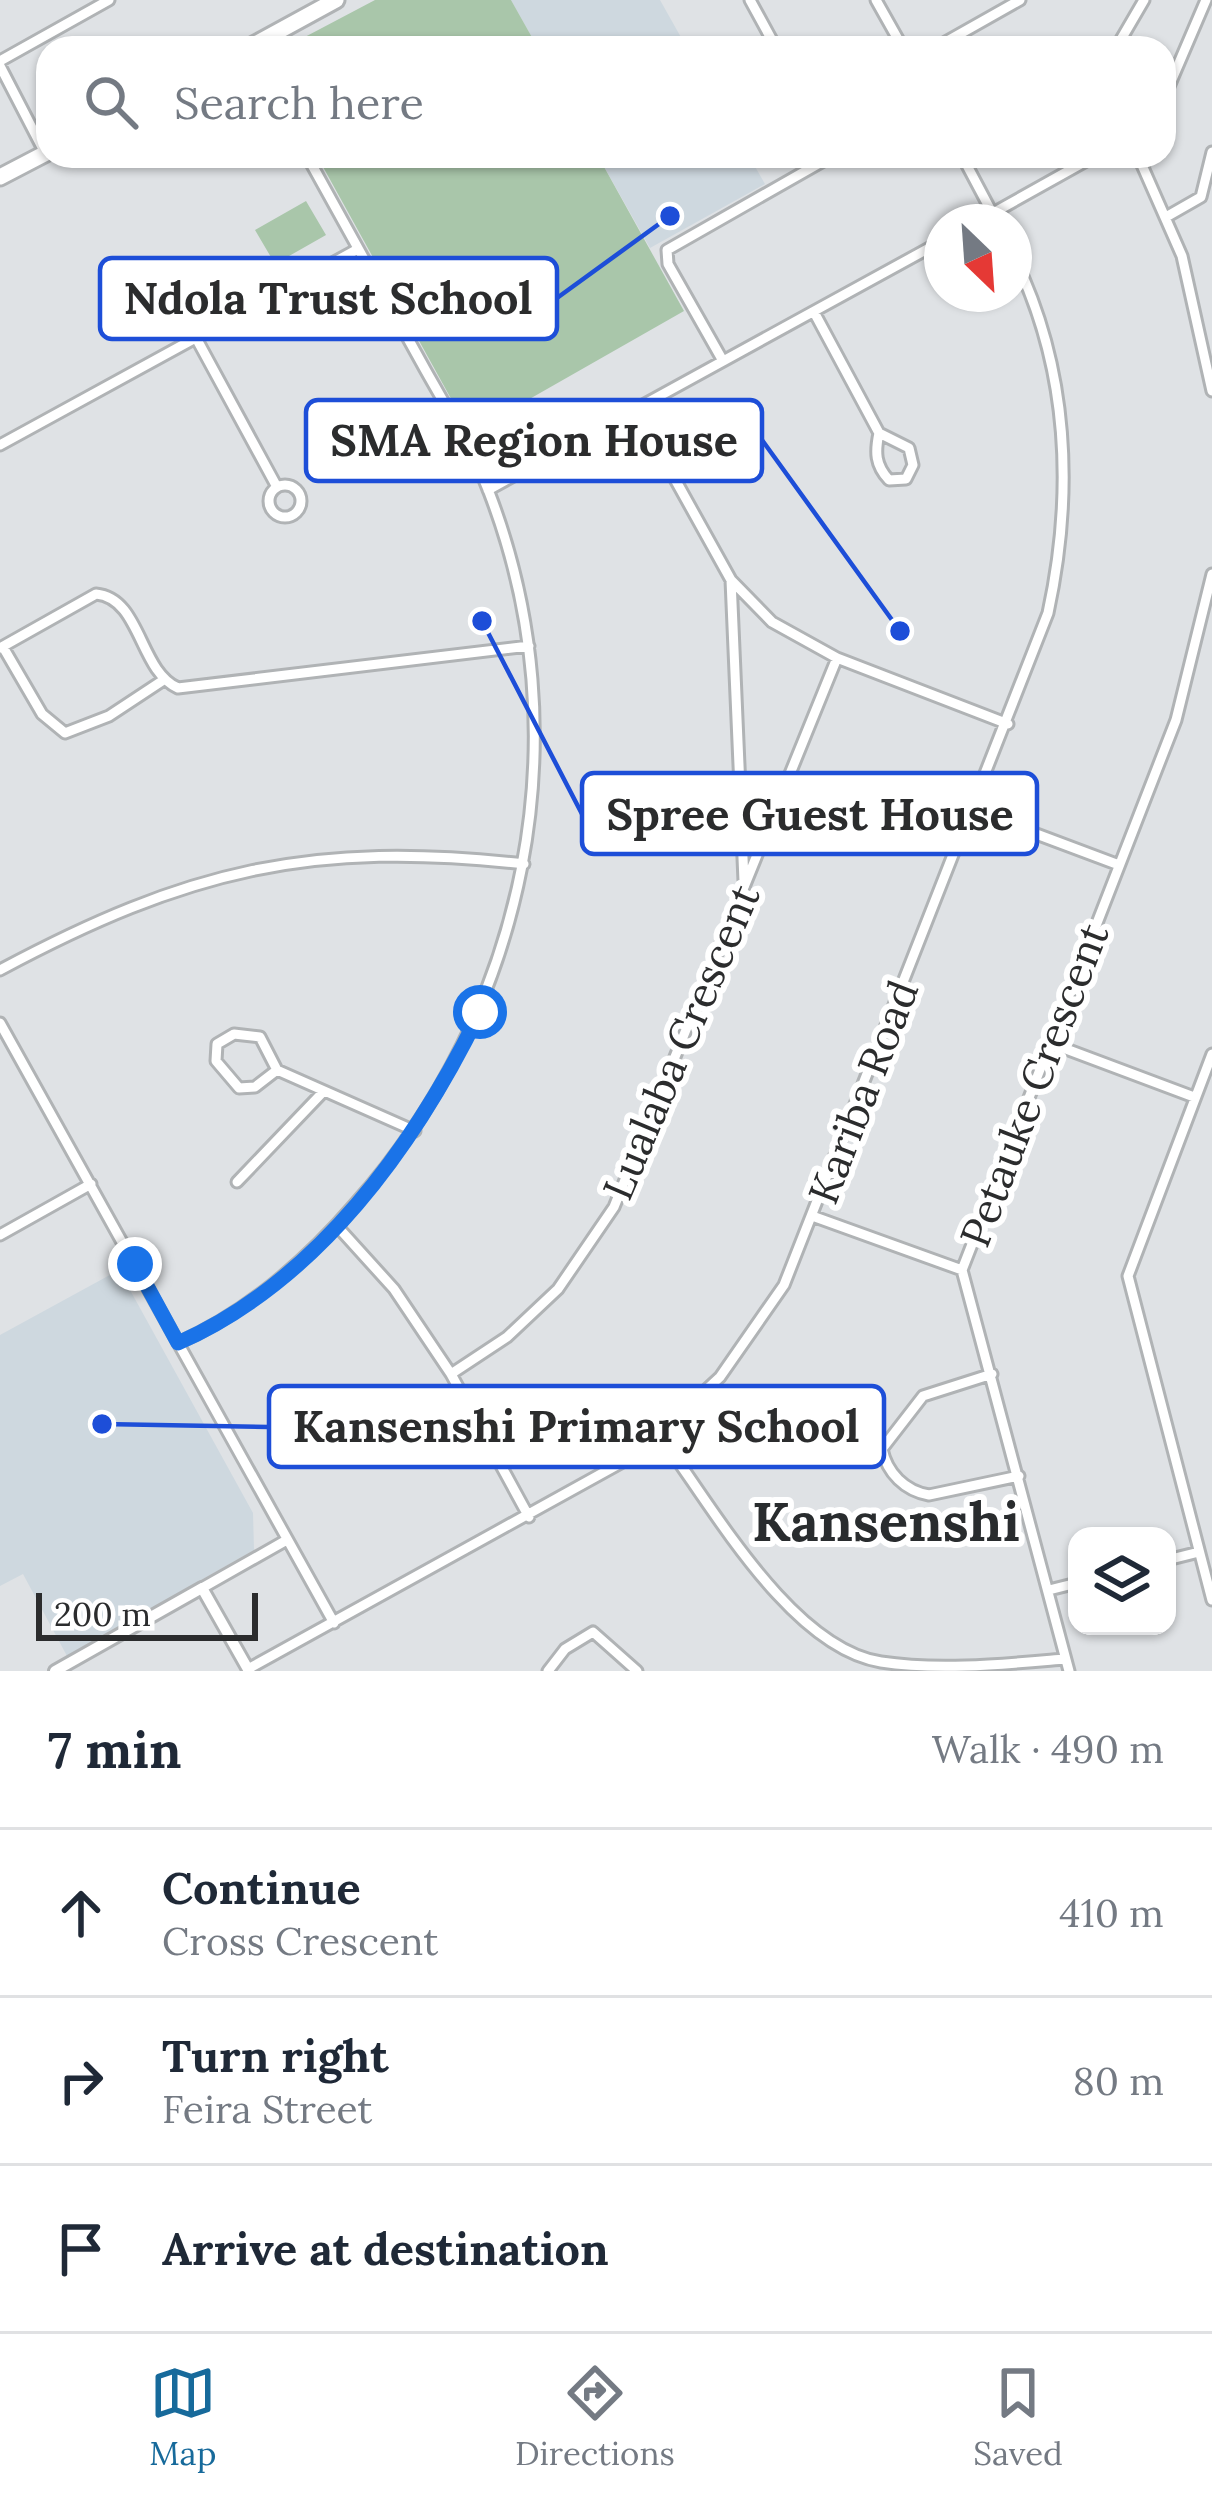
<!DOCTYPE html>
<html lang="en">
<head>
<meta charset="utf-8">
<style>
  :root { --surface:#fff; --page:#f2f2f3; --text:#1f2937; --muted:#747a83; --line:#e0e1e3; --accent:#176a9b }
  body { margin:0; font-family:Lora,serif; background:var(--page); color:var(--text) }
  .controls { position:absolute; right:36px; bottom:36px; display:grid; overflow:hidden; border-radius:24px; box-shadow:0 3px 9px #0004 }
  .controls button { width:108px; height:108px; display:grid; place-items:center; padding:0; border:0; border-bottom:3px solid var(--line); background:var(--surface); color:var(--text); font:60px sans-serif }
  .compass { position:absolute; left:924px; top:204px; width:108px; height:108px; border-radius:50%; background:var(--surface); box-shadow:0 3px 9px #0004; rotate:155deg }
  .scale { position:absolute; left:36px; bottom:30px; width:222px; box-sizing:border-box; padding-left:12px; border:6px solid #2b2c2d; border-top:0; font-size:33px; line-height:42px; white-space:nowrap; color:#2b2c2d; -webkit-text-stroke:9px #fff; paint-order:stroke }
  .stop { position:absolute; width:36px; height:36px; margin:-27px; border:9px solid #1a73e8; border-radius:50%; background:#fff }
  .stop.end { background:#1a73e8; border-color:#fff; box-shadow:0 3px 12px #0008 }
  .list { margin:0; padding:0; list-style:none }
  h2 { display:flex; justify-content:space-between; align-items:center; height:156px; margin:0; padding:0 48px; font-size:51px }
  h2 small { font-size:39px; font-weight:400; color:var(--muted) }
  .list li { display:grid; grid-template-columns:78px 1fr auto; gap:36px; align-items:center; box-sizing:border-box; height:168px; padding:0 48px; border-top:3px solid var(--line) }
  .list b { display:block; font-size:45px; white-space:nowrap }
  .list p { margin:0; font-size:39px; white-space:nowrap; color:var(--muted) }
  .list em { font-size:39px; font-style:normal; color:var(--muted) }
  .icon { flex:none; width:66px; height:66px; fill:none; stroke:currentColor; stroke-width:2; stroke-linecap:round; stroke-linejoin:round }
  .map { position:relative; flex:none; width:1212px; height:1671px; overflow:hidden }
  .search { position:absolute; background:var(--surface); box-shadow:0 3px 9px #0004; left:36px; right:36px; top:36px; height:132px; display:flex; align-items:center; gap:30px; box-sizing:border-box; padding:0 42px; border-radius:36px; color:var(--muted); font-size:45px }
  .sheet { height:660px; background:var(--surface) }
  nav { display:flex; justify-content:space-around; align-items:center; box-sizing:border-box; height:168px; border-top:3px solid var(--line); background:var(--surface); font-size:33px; color:var(--muted) }
  nav a { display:grid; justify-items:center; gap:6px }
  nav .on { color:var(--accent) }
  .map>svg:first-child { display:block }
  .built { fill:#ced8df }
  .green { fill:#a9c6aa }
  .lines { fill:none; stroke-linecap:round; stroke-linejoin:round }
  .minor-casing { stroke:#b0b3b5; stroke-width:15 }
  .tertiary-casing { stroke:#b0b3b5; stroke-width:16 }
  .trunk-casing { stroke:#b0b3b5; stroke-width:21 }
  .minor { stroke:#fff; stroke-width:9 }
  .tertiary { stroke:#fff; stroke-width:10 }
  .trunk { stroke:#fff; stroke-width:15 }
  .route { stroke:#1a73e8; stroke-width:15 }
  .labels { text-anchor:middle; dominant-baseline:central; stroke-width:12; stroke-linejoin:round; paint-order:stroke }
  .street-label { font-size:42px; fill:#2b2c2d; stroke:#fff }
  .district-label { font-size:54px; font-weight:bold; fill:#292c2e; stroke:#fff }
  .leader { fill:none; stroke:#1d4ed8; stroke-width:4.5 }
  .callout-dot { fill:#1d4ed8; stroke:#fff; stroke-width:4.5 }
  .callout { fill:#fff; stroke:#1d4ed8; stroke-width:4.5 }
  .callout-label { font-size:45px; text-anchor:middle; font-weight:bold; fill:#2b2c2d }
</style>
</head>
<body>
<div class="map">
<svg width="1212" height="1671" viewBox="0 0 1212 1671">
  <rect width="100%" height="100%" fill="#dfe2e5"/>
  <!-- built -->
  <path class="built" d="M 511,0 L 660,0 L 687,48 L 538,48 Z
    M 598,156 L 749,156 L 765,184 L 650,248 Z
    M 119,1270 L 253,1513 L 254,1550 L 67,1656 L 23,1574 L 0,1586 L 0,1335 Z"/>
  <!-- green -->
  <path class="green" d="M 375,0 L 511,0 L 538,48 L 284,48 Z
    M 317,156 L 598,156 L 684,311 L 470,433 Z
    M 306,201 L 326,235 L 275,264 L 255,230 Z"/>
  <g class="lines">
    <defs>
      <path id="minor" d="M 750,0 L 774,44
        M 876,0 L 903,48
        M 935,48 L 1020,0
        M 1116,48 L 1144,0
        M 0,61 L 109,0
        M 0,66 L 45,153
        M 1164,98 L 1206,0
        M 962,156 L 997,222
        M 1138,156 L 1182,256 L 1212,391
        M 1166,217 L 1201,197 L 1212,152
        M 977,222 L 1095,156
        M 814,312 L 879,433 C 875,452 875,465 889,480 L 906,479 L 913,465 L 909,448 L 879,433
        M 195,336 L 277,487
        M 723,361 L 668,264 L 667,250 L 832,156
        M 636,409 L 731,580 L 772,622 L 837,658 L 1008,724
        M 0,445 L 358,249
        M269 501a16 16 0 1 1 32 0a16 16 0 1 1-32 0Z
        M 488,490 L 942,241
        M 731,580 L 744,881
        M 3,647 L 42,714 L 65,733 L 109,716 L 162,681
        M 0,648 L 96,594 C 141,598 139,671 178,688 L 529,646
        M 975,811 L 1119,865
        M 0,970 C 187,870 312,840 524,864
        M 0,1023 L 334,1623
        M 1050,1043 L 1194,1097
        M 1212,1054 L 1128,1276 L 1212,1600
        M 277,1070 L 255,1087 L 239,1088 L 216,1061 L 217,1044 L 234,1034 L 260,1037 L 277,1070 L 415,1131
        M 237,1182 L 323,1092
        M 815,1217 L 962,1270
        M 337,1226 L 394,1289 L 451,1374 L 529,1517
        M 0,1235 L 91,1184
        M 178,1343 C 246,1313 307,1260 355,1204 C 527,1010 583,736 489,492 C 473,450 448,410 426,371 C 386,299 347,228 307,156
        M 451,1374 L 507,1337 L 558,1289 L 614,1207 L 837,658
        M 992,1374 L 923,1396 L 882,1449 C 887,1473 905,1491 929,1495 L 1019,1476
        M 661,1437 C 712,1506 791,1648 881,1662 C 940,1671 1006,1664 1065,1659
        M 1167,1560 L 1199,1552
        M 202,1588 L 285,1541
        M 1049,1590 L 1077,1583
        M 248,1669 L 637,1454 L 720,1377 L 784,1285 L 1048,613 C 1074,493 1069,369 1014,257
        M 548,1671 L 565,1649 L 593,1632 L 637,1671
        M 1069,1671 L 962,1270 L 1176,720 L 1212,574"/>
      <path id="tertiary" d="M 55,1671 L 202,1588 L 249,1671"/>
      <path id="trunk" d="M 248,48 L 336,0
        M 0,177 L 48,152"/>
    </defs>
    <!-- minor casing -->
    <use href="#minor" class="minor-casing"/>
    <!-- tertiary casing -->
    <use href="#tertiary" class="tertiary-casing"/>
    <!-- trunk casing -->
    <use href="#trunk" class="trunk-casing"/>
    <!-- minor -->
    <use href="#minor" class="minor"/>
    <!-- tertiary -->
    <use href="#tertiary" class="tertiary"/>
    <!-- trunk -->
    <use href="#trunk" class="trunk"/>
  </g>
  <g class="lines">
    <!-- route -->
    <path class="route" d="M 135,1264 L 178,1343 C 318,1281 415,1145 480,1012"/>
  </g>
  <g class="labels">
    <!-- street labels -->
    <g class="street-label">
      <text transform="translate(681 1042) rotate(-67)">Lualaba Crescent</text>
      <text transform="translate(1034 1085) rotate(-69)">Petauke Crescent</text>
      <text transform="translate(863 1092) rotate(-69)">Kariba Road</text>
    </g>
    <!-- district labels -->
    <g class="district-label">
      <text x="886" y="1521">Kansenshi</text>
    </g>
  </g>
  <!-- callouts -->
  <path class="leader" d="M670 216L557 298M900 631L762 440M482 621L582 814M102 1424L269 1427"/>
  <g class="callout-dot">
    <circle cx="670" cy="216" r="12"/>
    <circle cx="900" cy="631" r="12"/>
    <circle cx="482" cy="621" r="12"/>
    <circle cx="102" cy="1424" r="12"/>
  </g>
  <g class="callout">
    <rect x="100" y="258" width="457" height="81" rx="12"/>
    <rect x="306" y="400" width="456" height="81" rx="12"/>
    <rect x="582" y="773" width="455" height="81" rx="12"/>
    <rect x="269" y="1386" width="615" height="81" rx="12"/>
  </g>
  <g class="callout-label">
    <text x="328" y="314">Ndola Trust School</text>
    <text x="534" y="456">SMA Region House</text>
    <text x="810" y="830">Spree Guest House</text>
    <text x="576" y="1442">Kansenshi Primary School</text>
  </g>
</svg>
<div class="controls">
<button><svg class="icon" aria-label="layers" viewBox="0 0 24 24"><path d="M12 4l9 5-9 5-9-5zM3 14l9 5 9-5"/></svg></button>
</div>
<svg class="compass" viewBox="-18 -18 36 36"><path d="M0-13l5 13h-10z" fill="#e53935"/><path d="M0 13l5-13h-10z" fill="#747a83"/></svg>
<div class="scale">200 m</div>
<div class="stop" style="left:480px;top:1012px"></div>
<div class="stop end" style="left:135px;top:1264px"></div>
<div class="search"><svg class="icon" aria-label="search" viewBox="0 0 24 24"><circle cx="10" cy="10" r="6"/><path d="M15 15l6 6"/></svg>Search here</div>
</div>
<section class="sheet">
<h2>7 min<small>Walk · 490 m</small></h2>
<ul class="list">
<li><svg class="icon" aria-label="ahead" viewBox="0 0 24 24"><path d="M12 20V5M6 11l6-6 6 6"/></svg><div><b>Continue</b><p>Cross Crescent</p></div><em>410 m</em></li>
<li><svg class="icon" aria-label="right" viewBox="0 0 24 24"><path d="M7 20v-9h11M14 6l5 5-5 5"/></svg><div><b>Turn right</b><p>Feira Street</p></div><em>80 m</em></li>
<li><svg class="icon" aria-label="arrive" viewBox="0 0 24 24"><path d="M6 21V4h12l-3 4 3 4H6"/></svg><div><b>Arrive at destination</b></div></li>
</ul>
</section>
<nav>
<a class="on"><svg class="icon" aria-label="map" viewBox="0 0 24 24"><path d="M3 6l6-2 6 2 6-2v14l-6 2-6-2-6 2zM9 4v14M15 6v14"/></svg>Map</a>
<a><svg class="icon" aria-label="directions" viewBox="0 0 24 24"><path d="M12 3l9 9-9 9-9-9zM9 14v-3h6M13 9l2 2-2 2"/></svg>Directions</a>
<a><svg class="icon" aria-label="saved" viewBox="0 0 24 24"><path d="M7 4h10v16l-5-4-5 4z"/></svg>Saved</a>
</nav>
</body>
</html>
